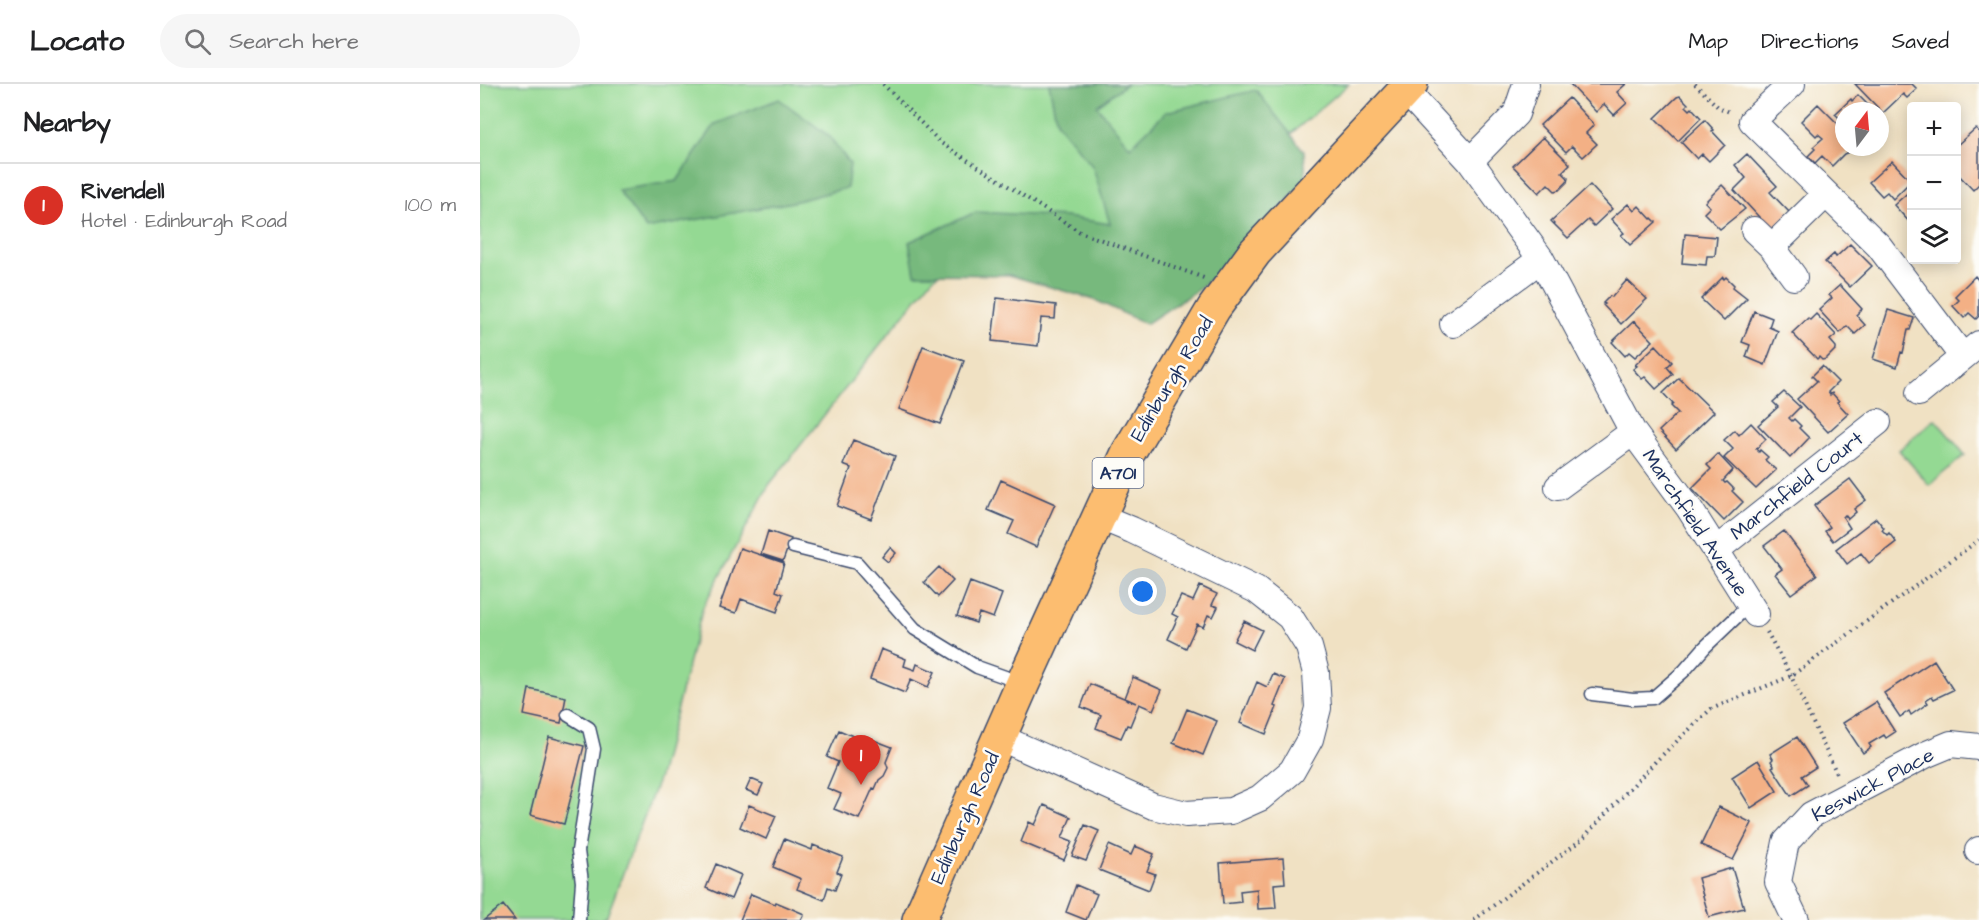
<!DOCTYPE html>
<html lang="en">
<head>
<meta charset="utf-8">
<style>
  :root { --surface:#fff; --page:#f6f6f6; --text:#202124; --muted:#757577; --line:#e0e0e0; --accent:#d93025 }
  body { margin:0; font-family:"Architects Daughter",sans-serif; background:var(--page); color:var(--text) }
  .controls { position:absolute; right:18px; top:18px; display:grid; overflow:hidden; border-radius:6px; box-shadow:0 3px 15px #0003 }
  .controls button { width:54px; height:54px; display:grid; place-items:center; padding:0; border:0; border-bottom:2px solid var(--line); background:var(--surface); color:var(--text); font:30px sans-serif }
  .compass { position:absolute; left:1355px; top:18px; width:54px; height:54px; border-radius:50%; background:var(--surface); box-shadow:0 3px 15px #0003; rotate:16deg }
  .you { position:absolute; left:663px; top:508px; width:21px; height:21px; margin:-15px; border:4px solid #fff; border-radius:50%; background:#1a73e8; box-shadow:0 0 0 9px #1a73e833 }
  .badge { display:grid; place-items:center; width:39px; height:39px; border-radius:50%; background:var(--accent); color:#fff; font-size:20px; font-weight:700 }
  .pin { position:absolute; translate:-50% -50px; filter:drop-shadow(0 2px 3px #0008) }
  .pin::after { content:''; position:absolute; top:32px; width:21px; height:18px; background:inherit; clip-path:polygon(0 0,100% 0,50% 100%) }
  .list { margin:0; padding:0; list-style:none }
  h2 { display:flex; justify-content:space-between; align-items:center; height:78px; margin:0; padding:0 24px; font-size:26px }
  h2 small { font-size:20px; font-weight:400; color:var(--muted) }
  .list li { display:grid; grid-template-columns:39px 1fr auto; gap:18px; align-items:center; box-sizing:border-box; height:84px; padding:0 24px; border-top:2px solid var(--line) }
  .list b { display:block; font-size:22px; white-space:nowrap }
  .list p { margin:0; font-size:20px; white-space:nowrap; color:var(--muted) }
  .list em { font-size:20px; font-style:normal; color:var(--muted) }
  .icon { flex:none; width:33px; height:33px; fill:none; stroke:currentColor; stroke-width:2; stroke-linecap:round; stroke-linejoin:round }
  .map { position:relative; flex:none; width:1499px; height:836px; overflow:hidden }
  header { display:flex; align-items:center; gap:36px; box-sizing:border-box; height:84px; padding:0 30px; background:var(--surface); border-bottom:2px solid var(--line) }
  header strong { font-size:28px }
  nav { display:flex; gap:33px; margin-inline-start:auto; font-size:21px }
  .search { width:420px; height:54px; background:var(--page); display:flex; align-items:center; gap:15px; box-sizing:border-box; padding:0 21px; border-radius:33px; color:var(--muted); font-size:22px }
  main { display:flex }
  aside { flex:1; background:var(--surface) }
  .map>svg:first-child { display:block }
  .green { fill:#94d993; stroke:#588478; stroke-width:1.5 }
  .forest { fill:#77b97d; stroke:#49746e; stroke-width:1.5 }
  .building { fill:#f3b085 }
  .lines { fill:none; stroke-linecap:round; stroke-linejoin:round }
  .service-casing { stroke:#3b4a6d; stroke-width:15 }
  .minor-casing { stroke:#3b4a6d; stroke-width:28 }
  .primary-casing { stroke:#3b4a6d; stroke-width:36 }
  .path { stroke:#3b4a6d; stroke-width:4; stroke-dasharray:1.5 4.5; stroke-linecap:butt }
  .service { stroke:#fff; stroke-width:12 }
  .minor { stroke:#fff; stroke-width:26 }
  .primary { stroke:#fcbd6f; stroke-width:33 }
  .labels { text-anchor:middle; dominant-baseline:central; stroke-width:5; stroke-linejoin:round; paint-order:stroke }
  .shield { fill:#fdfcf7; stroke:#5f6c8c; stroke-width:1.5 }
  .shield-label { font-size:18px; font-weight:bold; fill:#1b2f5e }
  .street-label { font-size:20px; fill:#1b2f5e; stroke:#fdfcf7 }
</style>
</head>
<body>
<header>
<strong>Locato</strong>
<div class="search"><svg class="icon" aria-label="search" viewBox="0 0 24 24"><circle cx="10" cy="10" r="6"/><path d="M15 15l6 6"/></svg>Search here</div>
<nav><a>Map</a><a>Directions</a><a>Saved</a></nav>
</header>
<main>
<aside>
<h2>Nearby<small></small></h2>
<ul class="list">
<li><span class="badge">1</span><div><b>Rivendell</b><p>Hotel · Edinburgh Road</p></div><em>100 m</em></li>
</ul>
</aside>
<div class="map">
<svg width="1499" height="836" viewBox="0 0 1499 836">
  <rect width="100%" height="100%" fill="#fdfcf7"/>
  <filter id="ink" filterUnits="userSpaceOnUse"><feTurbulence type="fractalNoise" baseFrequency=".0167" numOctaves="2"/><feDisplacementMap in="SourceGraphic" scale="12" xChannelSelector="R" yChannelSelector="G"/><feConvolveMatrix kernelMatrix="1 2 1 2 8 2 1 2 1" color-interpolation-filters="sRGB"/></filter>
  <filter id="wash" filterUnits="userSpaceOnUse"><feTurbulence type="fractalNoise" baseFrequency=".008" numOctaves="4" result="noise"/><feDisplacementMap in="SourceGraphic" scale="24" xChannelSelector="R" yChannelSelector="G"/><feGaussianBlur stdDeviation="1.35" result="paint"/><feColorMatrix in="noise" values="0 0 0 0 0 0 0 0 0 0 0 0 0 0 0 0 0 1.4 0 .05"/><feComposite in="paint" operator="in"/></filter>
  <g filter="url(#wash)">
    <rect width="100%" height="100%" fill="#f0e1c3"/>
    <!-- green -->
    <path class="green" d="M 0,0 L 869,0 L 805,55 L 694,209 L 531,139 L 452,195 L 289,401 L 223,523 L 179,693 L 127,832 L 121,836 L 0,836 Z
      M 1455,335 L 1485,371 L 1449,401 L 1419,366 Z"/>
    <!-- forest -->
    <path class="forest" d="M 569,0 L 646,0 L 617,22 L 650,63 L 686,28 L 776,6 L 824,67 L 826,95 L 770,160 L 719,205 L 666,240 L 615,216 L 529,191 L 435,190 L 429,158 L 496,128 L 586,133 L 630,140 L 613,83 L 577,39 Z
      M 299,15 L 349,52 L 370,80 L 367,104 L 313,118 L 166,145 L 138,106 L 197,97 L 235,40 Z"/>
    <g id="blocks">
      <!-- building -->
      <path class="building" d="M 1090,0 L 1146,0 L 1137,8 L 1147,19 L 1134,31 L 1124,20 L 1116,28 Z
        M 1375,0 L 1432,0 L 1437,5 L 1427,14 L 1423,10 L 1403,29 Z
        M 1378,11 L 1394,27 L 1364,27 L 1364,38 L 1355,30 L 1371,15 L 1372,17 Z
        M 1200,12 L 1208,20 L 1206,22 L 1210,26 L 1212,24 L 1221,34 L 1198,57 L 1175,34 L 1197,13 Z
        M 1089,14 L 1114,41 L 1106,49 L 1117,60 L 1103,73 L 1092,62 L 1086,68 L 1060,41 Z
        M 1338,20 L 1364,46 L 1364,63 L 1371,63 L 1371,67 L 1364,70 L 1352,82 L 1342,72 L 1335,79 L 1328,72 L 1335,65 L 1333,63 L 1343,54 L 1338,50 L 1336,52 L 1321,37 Z
        M 1225,36 L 1234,46 L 1232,47 L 1245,61 L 1229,77 L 1222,70 L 1217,75 L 1201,58 Z
        M 1496,44 L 1499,48 L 1499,100 L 1493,106 L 1476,88 L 1476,62 Z
        M 1063,53 L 1090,80 L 1082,88 L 1088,94 L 1087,98 L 1079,106 L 1075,107 L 1068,100 L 1059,109 L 1033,82 Z
        M 1267,70 L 1297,102 L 1290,108 L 1310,129 L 1291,146 L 1254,106 L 1266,94 L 1255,81 Z
        M 1412,77 L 1431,97 L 1413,115 L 1407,108 L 1402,112 L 1389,98 Z
        M 1110,101 L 1132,125 L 1114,142 L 1108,136 L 1088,154 L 1071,137 Z
        M 1242,101 L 1265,125 L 1240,145 L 1224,129 L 1230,123 L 1225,118 Z
        M 1432,105 L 1432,141 L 1414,121 Z
        M 1148,120 L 1154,127 L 1159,122 L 1171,135 L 1172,134 L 1176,138 L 1150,161 L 1141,151 L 1144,149 L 1131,135 Z
        M 1205,150 L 1237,153 L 1235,172 L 1227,172 L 1226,181 L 1202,179 Z
        M 1370,160 L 1392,182 L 1370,203 L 1345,178 L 1354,170 L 1356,173 Z
        M 1495,192 L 1499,197 L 1499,232 L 1496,235 L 1489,229 L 1484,234 L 1473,222 L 1479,216 L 1475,212 Z
        M 1243,193 L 1244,195 L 1246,193 L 1254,201 L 1253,203 L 1267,214 L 1244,237 L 1221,215 Z
        M 1147,196 L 1167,215 L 1141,240 L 1123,221 L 1125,220 L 1123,219 L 1130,212 L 1132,213 Z
        M 1360,201 L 1382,225 L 1376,231 L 1385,241 L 1375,250 L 1367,242 L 1360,249 L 1339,226 L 1352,214 L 1349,211 Z
        M 517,214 L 576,221 L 575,235 L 561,234 L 558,262 L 512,257 Z
        M 1408,226 L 1434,234 L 1430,246 L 1428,246 L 1423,269 L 1421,268 L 1417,283 L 1393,275 Z
        M 1274,227 L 1292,234 L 1289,243 L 1298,247 L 1285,281 L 1266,273 L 1270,261 L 1262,258 Z
        M 1336,230 L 1356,251 L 1350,256 L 1356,263 L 1356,265 L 1346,275 L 1342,276 L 1339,273 L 1337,275 L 1312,249 L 1328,234 L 1330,236 Z
        M 1154,237 L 1173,257 L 1155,273 L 1149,268 L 1145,272 L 1132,258 Z
        M 1176,261 L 1192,278 L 1187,283 L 1193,290 L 1176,305 L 1165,293 L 1162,295 L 1153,285 L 1157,282 L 1155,281 Z
        M 443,262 L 484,277 L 460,340 L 419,325 Z
        M 1342,282 L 1358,298 L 1348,308 L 1350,311 L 1352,309 L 1359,317 L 1357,318 L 1368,330 L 1348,348 L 1317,315 L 1337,297 L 1332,292 Z
        M 1199,294 L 1234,328 L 1196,365 L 1179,347 L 1198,329 L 1191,322 L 1193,320 L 1183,309 Z
        M 1304,308 L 1320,323 L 1309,334 L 1312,337 L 1314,335 L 1321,342 L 1319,344 L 1329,354 L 1310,374 L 1278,341 L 1298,323 L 1293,318 Z
        M 1271,339 L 1286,355 L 1276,365 L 1279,368 L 1280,366 L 1288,373 L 1285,376 L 1296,386 L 1276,405 L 1244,374 L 1253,365 L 1244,356 L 1255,346 L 1259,351 Z
        M 373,356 L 415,372 L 391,435 L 357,422 L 371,384 L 363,381 Z
        M 1238,370 L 1253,386 L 1243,397 L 1245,399 L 1247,398 L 1254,405 L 1252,407 L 1263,418 L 1244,437 L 1212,404 L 1231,385 L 1227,381 Z
        M 1370,395 L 1386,416 L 1374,425 L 1376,428 L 1368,435 L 1365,431 L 1363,433 L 1370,444 L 1353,457 L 1345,447 L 1350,443 L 1334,422 Z
        M 521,396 L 575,420 L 556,463 L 528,450 L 534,437 L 508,426 Z
        M 1396,434 L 1404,444 L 1402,446 L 1407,451 L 1409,449 L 1416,458 L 1389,479 L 1381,469 L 1367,480 L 1356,465 Z
        M 288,447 L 311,455 L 303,477 L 281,470 Z
        M 1304,447 L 1337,491 L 1311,510 L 1295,490 L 1302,485 L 1284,462 Z
        M 410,463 L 416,469 L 408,478 L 402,473 Z
        M 260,464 L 304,479 L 296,507 L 303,510 L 297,528 L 261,515 L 256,529 L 239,524 Z
        M 459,483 L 473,497 L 458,513 L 444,498 Z
        M 490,498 L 522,510 L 513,534 L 499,529 L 496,539 L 477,532 Z
        M 720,502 L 737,510 L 732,521 L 738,523 L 733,533 L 728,531 L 723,543 L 717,540 L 706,564 L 688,555 L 698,533 L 692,530 L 701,512 L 713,517 Z
        M 764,537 L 782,546 L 772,566 L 754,557 Z
        M 401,565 L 426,575 L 424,582 L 435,586 L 437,580 L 455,588 L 448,603 L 431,595 L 425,609 L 390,595 Z
        M 1454,576 L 1473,606 L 1454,615 L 1452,612 L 1446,616 L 1448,619 L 1431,631 L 1429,627 L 1420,633 L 1404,609 Z
        M 793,590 L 805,595 L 794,622 L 797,623 L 786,650 L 760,639 L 777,598 L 787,603 Z
        M 653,593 L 682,606 L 673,626 L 659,620 L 650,642 L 647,641 L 641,654 L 616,644 L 621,631 L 601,623 L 610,600 L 656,619 L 645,614 Z
        M 49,605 L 86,613 L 81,639 L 44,631 Z
        M 1396,618 L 1415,648 L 1406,654 L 1404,651 L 1389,660 L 1391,663 L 1383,669 L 1363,639 Z
        M 707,625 L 737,637 L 723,671 L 693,659 Z
        M 359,646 L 389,659 L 391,655 L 412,663 L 406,678 L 408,684 L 404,692 L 399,696 L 395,705 L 393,704 L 379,735 L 354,725 L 361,710 L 347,704 L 358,678 L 347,673 Z
        M 69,653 L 104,662 L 84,740 L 50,731 Z
        M 1317,653 L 1336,683 L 1322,692 L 1328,701 L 1311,712 L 1292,683 L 1294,682 L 1291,677 L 1293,675 L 1290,670 Z
        M 1278,676 L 1297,707 L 1271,724 L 1252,693 Z
        M 271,695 L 283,700 L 278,711 L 266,706 Z
        M 269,721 L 296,732 L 286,755 L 260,743 Z
        M 564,721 L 591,733 L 582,754 L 592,758 L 584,776 L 541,758 L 549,738 L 555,741 Z
        M 1239,723 L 1272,739 L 1253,776 L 1221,761 Z
        M 605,741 L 619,747 L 606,777 L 592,772 Z
        M 304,755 L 332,766 L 333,761 L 363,773 L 357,788 L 361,790 L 355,806 L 348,803 L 344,816 L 317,805 L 321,795 L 293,783 Z
        M 629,761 L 651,771 L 655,762 L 674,770 L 667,787 L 675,790 L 669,806 L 619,786 Z
        M 803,774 L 805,799 L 794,800 L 796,824 L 778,825 L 777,805 L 760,807 L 761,818 L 743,820 L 740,779 Z
        M 236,780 L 261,791 L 251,815 L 226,804 Z
        M 1252,784 L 1264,824 L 1229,833 L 1218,794 Z
        M 596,801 L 617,810 L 606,836 L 586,828 Z
        M 271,810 L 295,820 L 296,818 L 324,830 L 321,836 L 260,836 Z
        M 23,821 L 35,836 L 4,836 Z"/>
    </g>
  </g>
  <g filter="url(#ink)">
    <use href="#blocks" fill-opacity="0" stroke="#3b4a6d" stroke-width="1.5"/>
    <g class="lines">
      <defs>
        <path id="service" d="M 313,463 L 377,479 L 435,545 L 497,583 L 542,599
          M 1112,610 L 1153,615 L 1173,614 L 1204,587 L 1225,563 L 1270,520
          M 88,631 L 109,644 L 114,665 L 98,767 L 102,798 L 99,836"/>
        <path id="minor" d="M 1312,0 L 1272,37 L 1399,162 L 1483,273
          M 925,6 L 990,77 L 1061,175 L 1153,348 L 1209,424 L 1276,530
          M 990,77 L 1036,30 L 1046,0
          M 1274,146 L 1292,163 L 1314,193
          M 1292,163 L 1345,111
          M 973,240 L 1061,175
          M 1439,309 L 1499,260
          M 1078,403 L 1153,348
          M 1236,466 L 1398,338
          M 521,654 L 673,722 L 706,730 L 751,727 L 780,714 L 812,687 L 830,655 L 838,624 L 836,589 L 829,563 L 810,533 L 776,506 L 652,446 L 618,432
          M 1498,767 L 1499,766
          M 1316,836 L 1298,798 L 1306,758 L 1331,731 L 1447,670 L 1471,660 L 1499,663"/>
        <path id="primary" d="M 439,836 L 543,599 L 648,369 L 734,224 L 775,168 L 931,0"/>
      </defs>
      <!-- service casing -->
      <use href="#service" class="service-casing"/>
      <!-- minor casing -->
      <use href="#minor" class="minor-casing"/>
      <!-- primary casing -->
      <use href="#primary" class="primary-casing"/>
      <!-- path -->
      <path class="path" d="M 403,0 L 461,59 L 600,148 L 724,194
        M 1215,0 L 1238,23 L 1252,29
        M 1287,548 L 1311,592 L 1358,692
        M 994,836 L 1101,756 L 1176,677 L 1231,625 L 1311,592 L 1499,456"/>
      <!-- service -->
      <use href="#service" class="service"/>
      <!-- minor -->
      <use href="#minor" class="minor"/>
      <!-- primary -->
      <use href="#primary" class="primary"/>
    </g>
  </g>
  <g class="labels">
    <!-- shield labels -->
    <rect class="shield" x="612.5" y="374" width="51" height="30" rx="4.5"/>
    <g class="shield-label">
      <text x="638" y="389">A701</text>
    </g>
    <!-- street labels -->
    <g class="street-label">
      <text transform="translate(692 295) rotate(-59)">Edinburgh Road</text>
      <text transform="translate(1317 402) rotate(-38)">Marchfield Court</text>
      <text transform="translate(1215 439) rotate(56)">Marchfield Avenue</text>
      <text transform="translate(1393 701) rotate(-28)">Keswick Place</text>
      <text transform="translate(485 734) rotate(-66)">Edinburgh Road</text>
    </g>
  </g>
</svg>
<div class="controls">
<button>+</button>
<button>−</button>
<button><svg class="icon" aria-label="layers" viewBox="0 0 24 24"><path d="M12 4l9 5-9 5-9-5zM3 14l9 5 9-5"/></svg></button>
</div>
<svg class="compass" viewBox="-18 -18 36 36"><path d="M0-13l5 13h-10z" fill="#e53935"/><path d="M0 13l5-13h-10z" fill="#757577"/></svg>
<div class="you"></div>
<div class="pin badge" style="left:381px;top:701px">1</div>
</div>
</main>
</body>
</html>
